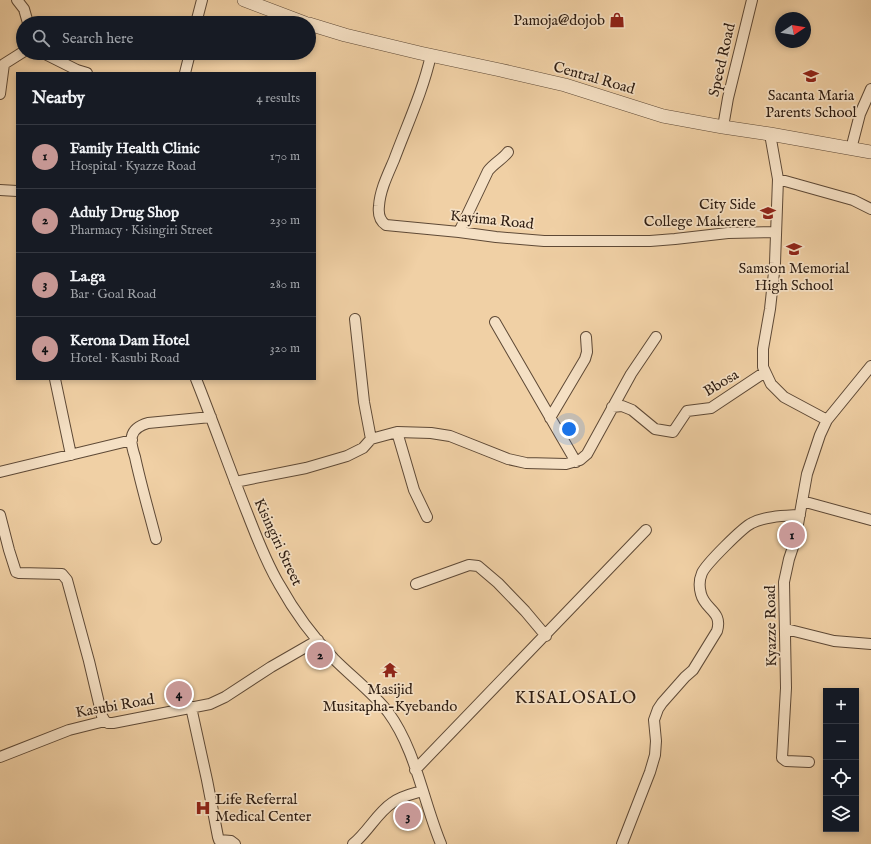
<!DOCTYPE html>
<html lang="en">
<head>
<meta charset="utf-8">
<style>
  :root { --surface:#171b24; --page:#242831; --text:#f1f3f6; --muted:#9ea1a6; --line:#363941; --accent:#c59692 }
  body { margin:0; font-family:"IM FELL English",serif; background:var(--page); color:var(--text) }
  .controls { position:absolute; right:12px; bottom:12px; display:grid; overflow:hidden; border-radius:0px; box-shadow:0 2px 6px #0003 }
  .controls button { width:36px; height:36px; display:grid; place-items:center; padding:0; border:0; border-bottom:1px solid var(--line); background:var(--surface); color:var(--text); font:20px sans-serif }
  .compass { position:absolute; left:775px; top:12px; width:36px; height:36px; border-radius:50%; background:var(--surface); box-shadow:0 2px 6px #0003; rotate:78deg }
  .you { position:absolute; left:569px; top:429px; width:14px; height:14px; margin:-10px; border:3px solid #fff; border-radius:50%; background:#1a73e8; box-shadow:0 0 0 6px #1a73e833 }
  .badge { display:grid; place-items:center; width:26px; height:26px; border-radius:50%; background:var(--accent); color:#111; font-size:13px; font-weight:700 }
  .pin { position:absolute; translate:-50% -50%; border:2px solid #fff; box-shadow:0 1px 4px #0006 }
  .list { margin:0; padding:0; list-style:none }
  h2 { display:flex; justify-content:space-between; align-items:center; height:52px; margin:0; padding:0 16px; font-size:17px }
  h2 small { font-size:13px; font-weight:400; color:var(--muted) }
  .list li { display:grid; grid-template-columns:26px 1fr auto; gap:12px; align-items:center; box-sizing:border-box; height:64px; padding:0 16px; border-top:1px solid var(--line) }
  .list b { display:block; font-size:15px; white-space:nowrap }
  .list p { margin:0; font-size:13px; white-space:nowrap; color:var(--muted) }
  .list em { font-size:13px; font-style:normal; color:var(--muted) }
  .icon { flex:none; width:22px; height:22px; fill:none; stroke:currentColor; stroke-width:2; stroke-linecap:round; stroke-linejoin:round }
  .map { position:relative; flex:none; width:871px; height:844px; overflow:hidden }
  .search { position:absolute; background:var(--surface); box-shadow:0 2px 6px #0003; left:16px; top:16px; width:300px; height:44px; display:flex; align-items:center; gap:10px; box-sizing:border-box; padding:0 14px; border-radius:22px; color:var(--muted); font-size:15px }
  .panel { position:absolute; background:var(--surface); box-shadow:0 2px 6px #0003; left:16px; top:72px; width:300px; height:308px; border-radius:0px }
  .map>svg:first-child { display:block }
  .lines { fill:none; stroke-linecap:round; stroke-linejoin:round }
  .minor-casing { stroke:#5e4936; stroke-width:12 }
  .tertiary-casing { stroke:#5e4936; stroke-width:14 }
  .minor { stroke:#f5e0c4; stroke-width:10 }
  .tertiary { stroke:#f5e0c4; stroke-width:13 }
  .labels { text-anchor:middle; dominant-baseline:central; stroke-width:3.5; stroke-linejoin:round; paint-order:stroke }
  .poi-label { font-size:15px; fill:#2d1c11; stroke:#f5e0c4 }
  .street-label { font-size:15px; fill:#2d1c11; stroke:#f5e0c4 }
  .quarter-label { font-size:17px; letter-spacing:1px; fill:#2d1c11; stroke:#f5e0c4 }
</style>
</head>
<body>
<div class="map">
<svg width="871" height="844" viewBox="0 0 871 844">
  <rect width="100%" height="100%" fill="#f0d0a5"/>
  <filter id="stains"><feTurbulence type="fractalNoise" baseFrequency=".005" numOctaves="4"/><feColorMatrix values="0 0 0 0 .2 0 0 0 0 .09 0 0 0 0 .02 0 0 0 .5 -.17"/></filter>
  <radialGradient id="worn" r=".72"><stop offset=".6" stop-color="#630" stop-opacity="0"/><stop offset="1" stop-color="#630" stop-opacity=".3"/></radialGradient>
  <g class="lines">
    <defs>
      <path id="minor" d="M 17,0 L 24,9 L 28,23
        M 196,23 L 202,0
        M 43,53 L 77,70 L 87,73
        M 431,55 C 423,91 407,125 394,160 C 388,174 380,190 379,206 C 378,214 380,221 386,225 L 459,232 L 496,237 L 544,241 L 650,241 L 675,239 L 728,233 L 776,232
        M 185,73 L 190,53
        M 0,94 L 4,64 L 23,52
        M 723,127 L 728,98 L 752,0
        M 770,134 L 778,179 L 775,263 L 770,309 L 763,349 L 763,367 L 771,384 L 784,397 L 827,420
        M 851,149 L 860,114 L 871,89
        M 778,179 L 853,200 L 871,209
        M 0,190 L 17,191
        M 459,232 L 488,171 C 494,163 503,159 508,152
        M 355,319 L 364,402 L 371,439
        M 495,322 L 576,462
        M 55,379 L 71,455
        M 196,379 C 214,424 230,470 248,515 C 257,538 266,562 279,584 C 294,611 313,637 334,659 C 351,676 374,694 388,712 C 416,750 423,801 441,844
        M 612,407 L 622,406 L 632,410 L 655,429 L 673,432 L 687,411 L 711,408 L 765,372
        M 550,418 L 585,359 L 587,352 L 586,337
        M 397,432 L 414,490 L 427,517
        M 0,472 L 132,440
        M 235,482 L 306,468 L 347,456 L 363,448 L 371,439 L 397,432 L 431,433 L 450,436 L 508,459 L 526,463 L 566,464 L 580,460 L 587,454 L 631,374 L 656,337
        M 802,501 L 871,520
        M 0,515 L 9,550 L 16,572 L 19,573 L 62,574 L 67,580 L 89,661 L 102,716 L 105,721
        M 156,539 C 149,512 141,485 135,457 C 133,451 130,442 132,436 C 134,428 141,425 148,423 L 211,417
        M 416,584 L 469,565 L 478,566 L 498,583 L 525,611 L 546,636
        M 786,629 L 834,641 L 871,644
        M 191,707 L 207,780 L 218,837 L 219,840 L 231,841 L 235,844
        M 0,757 L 69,730 L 105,721 L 108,723 L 113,723 L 210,704 L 225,697 L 271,667 L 318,640
        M 809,762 L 786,761 L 782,758 L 786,688 L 784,582 L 789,559 L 795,541 L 807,474 L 820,435 L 827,420 L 871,366
        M 415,770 L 646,530
        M 353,844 C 368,832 377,813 392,803 C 401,796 412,794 422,791
        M 622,844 L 650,772 L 655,755 L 656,741 L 654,720 L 658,709 L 662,703 L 685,677 L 693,670 L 717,631 C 723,611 705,610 701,594 C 699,587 699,580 702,573 C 706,564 743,527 752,523 C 766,516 784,516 800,515"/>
      <path id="tertiary" d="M 244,0 L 305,23
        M 309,24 L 345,35 L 420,53 L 500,70 L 565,85 L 663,116 L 723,127 L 770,134 L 871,152"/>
    </defs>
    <!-- minor casing -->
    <use href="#minor" class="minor-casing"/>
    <!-- tertiary casing -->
    <use href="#tertiary" class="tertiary-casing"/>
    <!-- minor -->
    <use href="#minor" class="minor"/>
    <!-- tertiary -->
    <use href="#tertiary" class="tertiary"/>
  </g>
  <!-- icons -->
  <defs>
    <symbol id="shop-bare" viewBox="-9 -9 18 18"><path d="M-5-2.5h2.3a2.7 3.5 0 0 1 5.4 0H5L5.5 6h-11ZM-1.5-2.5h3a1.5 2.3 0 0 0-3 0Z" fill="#8f2418" stroke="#f5e0c4" stroke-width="2.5" paint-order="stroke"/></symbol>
    <symbol id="school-bare" viewBox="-9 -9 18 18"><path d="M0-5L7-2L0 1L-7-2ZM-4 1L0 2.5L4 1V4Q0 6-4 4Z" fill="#8f2418" stroke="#f5e0c4" stroke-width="2.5" paint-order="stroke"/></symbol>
    <symbol id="university-bare" viewBox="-9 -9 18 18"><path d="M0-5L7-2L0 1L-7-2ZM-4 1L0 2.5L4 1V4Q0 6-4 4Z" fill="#8f2418" stroke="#f5e0c4" stroke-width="2.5" paint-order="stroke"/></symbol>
    <symbol id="temple-bare" viewBox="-9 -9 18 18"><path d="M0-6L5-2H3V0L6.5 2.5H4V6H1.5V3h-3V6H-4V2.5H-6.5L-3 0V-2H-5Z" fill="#8f2418" stroke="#f5e0c4" stroke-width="2.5" paint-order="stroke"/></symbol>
    <symbol id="hospital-bare" viewBox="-9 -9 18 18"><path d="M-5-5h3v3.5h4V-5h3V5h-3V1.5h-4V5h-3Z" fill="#8f2418" stroke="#f5e0c4" stroke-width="2.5" paint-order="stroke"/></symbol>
  </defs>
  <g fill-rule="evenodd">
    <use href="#shop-bare" x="606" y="9" width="22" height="22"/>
    <use href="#school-bare" x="800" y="65" width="22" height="22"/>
    <use href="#university-bare" x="757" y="202" width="22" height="22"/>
    <use href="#school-bare" x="783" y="238" width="22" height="22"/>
    <use href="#temple-bare" x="379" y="659" width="22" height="22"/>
    <use href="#hospital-bare" x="192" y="797" width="22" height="22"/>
  </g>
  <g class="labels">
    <!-- poi labels -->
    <g class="poi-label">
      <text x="605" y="20" text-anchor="end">Pamoja@dojob</text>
      <text x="811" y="95">Sacanta Maria<tspan x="811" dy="17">Parents School</tspan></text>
      <text x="756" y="204" text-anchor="end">City Side<tspan x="756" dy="17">College Makerere</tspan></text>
      <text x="794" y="268">Samson Memorial<tspan x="794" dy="17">High School</tspan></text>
      <text x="390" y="689">Masijid<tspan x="390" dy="17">Musitapha-Kyebando</tspan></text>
      <text x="215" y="799" text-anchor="start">Life Referral<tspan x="215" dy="17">Medical Center</tspan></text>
    </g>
    <!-- street labels -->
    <g class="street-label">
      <text transform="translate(722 60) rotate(-77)">Speed Road</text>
      <text transform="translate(594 78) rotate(16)">Central Road</text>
      <text transform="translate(492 220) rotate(6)">Kayima Road</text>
      <text transform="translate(721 383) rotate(-31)">Bbosa</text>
      <text transform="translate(278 542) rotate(65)">Kisingiri Street</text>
      <text transform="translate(771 626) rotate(-91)">Kyazze Road</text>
      <text transform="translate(115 706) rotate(-10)">Kasubi Road</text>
    </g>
    <!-- quarter labels -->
    <g class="quarter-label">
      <text x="576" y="698">KISALOSALO</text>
    </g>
  </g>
  <rect width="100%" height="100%" filter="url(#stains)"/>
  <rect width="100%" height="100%" fill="url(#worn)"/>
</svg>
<div class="controls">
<button>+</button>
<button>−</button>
<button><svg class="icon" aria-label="locate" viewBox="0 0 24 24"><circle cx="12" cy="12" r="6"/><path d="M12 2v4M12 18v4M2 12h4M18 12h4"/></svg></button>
<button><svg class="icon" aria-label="layers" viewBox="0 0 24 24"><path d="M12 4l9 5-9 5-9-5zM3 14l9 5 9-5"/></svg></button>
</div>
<svg class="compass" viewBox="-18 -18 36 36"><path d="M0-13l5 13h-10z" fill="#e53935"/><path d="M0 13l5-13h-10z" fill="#9ea1a6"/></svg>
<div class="you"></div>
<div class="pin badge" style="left:792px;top:535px">1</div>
<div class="pin badge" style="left:320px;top:655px">2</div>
<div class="pin badge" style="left:408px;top:816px">3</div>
<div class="pin badge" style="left:179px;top:694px">4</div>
<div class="search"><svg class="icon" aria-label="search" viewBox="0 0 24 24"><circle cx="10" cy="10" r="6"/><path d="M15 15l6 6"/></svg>Search here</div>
<section class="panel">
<h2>Nearby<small>4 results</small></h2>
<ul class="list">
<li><span class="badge">1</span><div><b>Family Health Clinic</b><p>Hospital · Kyazze Road</p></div><em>170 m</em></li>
<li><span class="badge">2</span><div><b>Aduly Drug Shop</b><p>Pharmacy · Kisingiri Street</p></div><em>230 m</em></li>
<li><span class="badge">3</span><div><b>La.ga</b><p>Bar · Goal Road</p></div><em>280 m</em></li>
<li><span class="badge">4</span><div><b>Kerona Dam Hotel</b><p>Hotel · Kasubi Road</p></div><em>320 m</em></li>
</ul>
</section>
</div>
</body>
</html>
